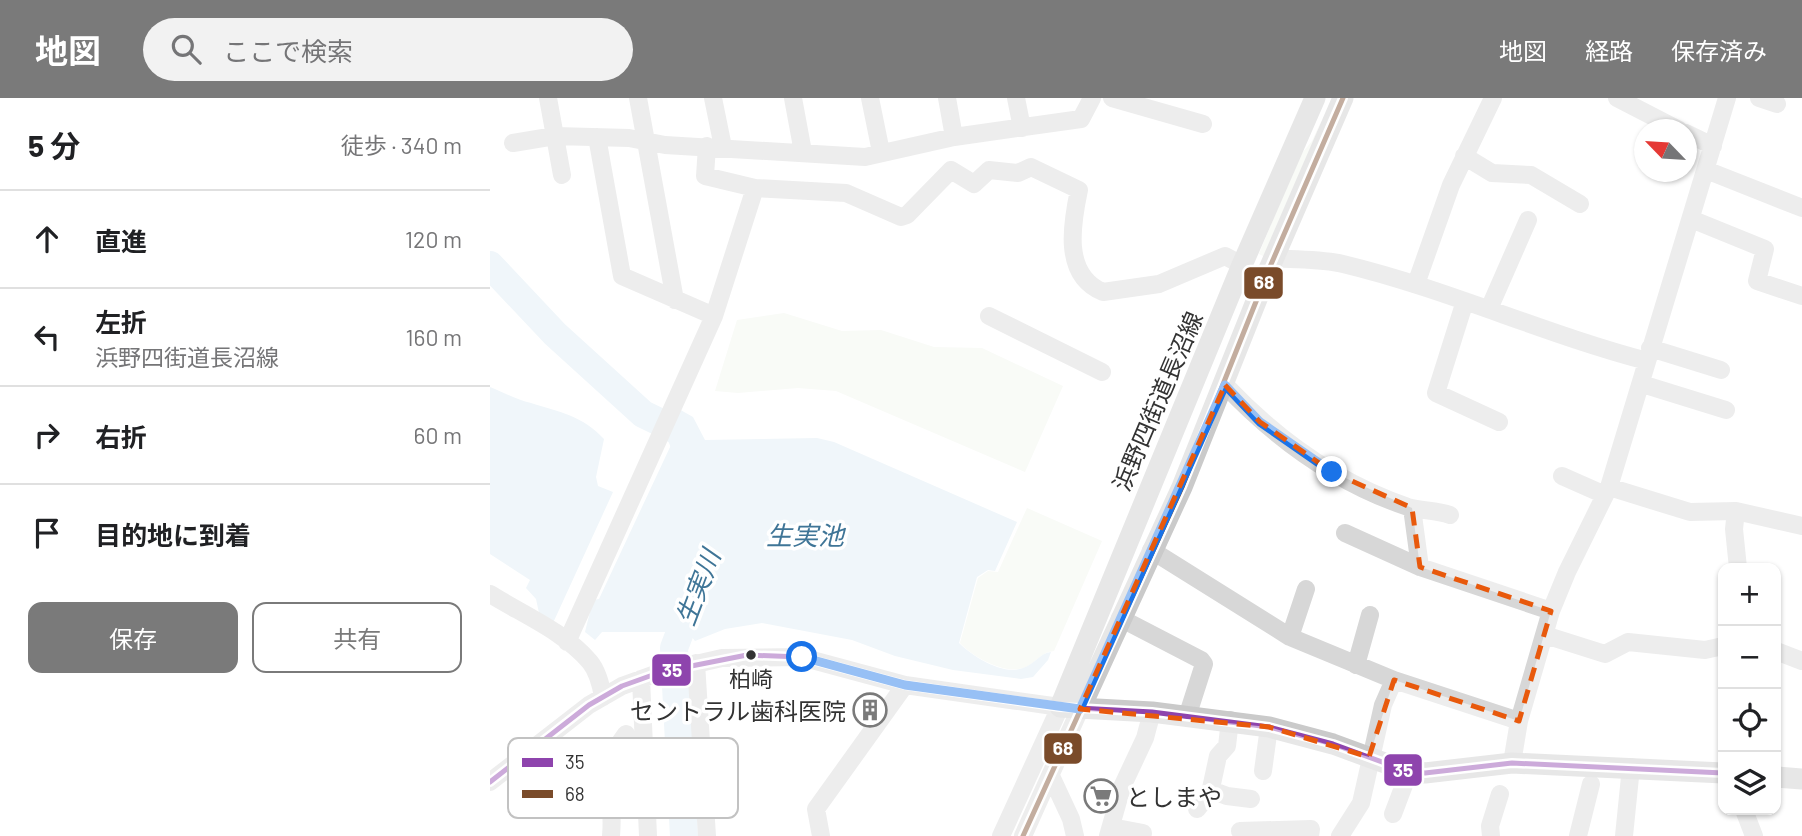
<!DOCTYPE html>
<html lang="ja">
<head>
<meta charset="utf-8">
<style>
  :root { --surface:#fff; --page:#f2f2f2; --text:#202124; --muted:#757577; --line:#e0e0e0; --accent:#7a7a7a }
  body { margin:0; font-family:Barlow,"Noto Sans JP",sans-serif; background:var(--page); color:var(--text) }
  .controls { position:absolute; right:21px; bottom:21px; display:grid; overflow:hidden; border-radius:14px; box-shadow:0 2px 5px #0004 }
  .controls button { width:63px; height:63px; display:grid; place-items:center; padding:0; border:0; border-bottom:2px solid var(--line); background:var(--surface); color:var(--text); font:35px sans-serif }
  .compass { position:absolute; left:1144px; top:21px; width:63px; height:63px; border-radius:50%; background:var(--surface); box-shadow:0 2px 5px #0004; rotate:295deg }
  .stop { position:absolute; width:21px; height:21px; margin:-16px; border:5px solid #1a73e8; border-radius:50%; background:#fff }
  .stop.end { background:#1a73e8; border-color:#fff; box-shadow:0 2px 7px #0008 }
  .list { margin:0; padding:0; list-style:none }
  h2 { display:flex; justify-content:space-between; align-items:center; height:91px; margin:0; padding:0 28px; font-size:30px }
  h2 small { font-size:23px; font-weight:400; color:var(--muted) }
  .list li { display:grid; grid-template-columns:46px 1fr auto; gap:21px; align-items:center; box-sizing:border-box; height:98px; padding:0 28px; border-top:2px solid var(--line) }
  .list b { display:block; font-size:26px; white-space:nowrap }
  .list p { margin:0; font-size:23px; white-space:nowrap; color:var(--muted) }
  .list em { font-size:23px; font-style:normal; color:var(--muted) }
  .actions { display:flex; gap:14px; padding:21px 28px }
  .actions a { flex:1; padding:16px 0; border:2px solid var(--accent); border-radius:14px; text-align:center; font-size:24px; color:var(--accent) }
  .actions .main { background:var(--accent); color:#fff }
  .icon { flex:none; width:38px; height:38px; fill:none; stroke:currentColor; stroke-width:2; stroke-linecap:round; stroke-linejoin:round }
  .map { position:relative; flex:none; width:1312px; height:738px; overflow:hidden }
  header { display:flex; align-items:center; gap:42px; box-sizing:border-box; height:98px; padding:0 35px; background:var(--accent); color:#fff }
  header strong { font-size:33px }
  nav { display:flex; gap:38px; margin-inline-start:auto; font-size:24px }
  .search { width:490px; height:63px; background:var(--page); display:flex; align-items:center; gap:18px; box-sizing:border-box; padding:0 24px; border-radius:38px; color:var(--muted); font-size:26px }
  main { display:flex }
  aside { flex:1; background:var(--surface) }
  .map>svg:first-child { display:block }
  .green { fill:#f1f5ed }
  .water { fill:#ddebf3 }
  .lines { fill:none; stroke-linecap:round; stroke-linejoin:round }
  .river { stroke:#ddebf3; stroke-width:28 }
  .minor { stroke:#d7d7d7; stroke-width:18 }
  .major { stroke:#cacaca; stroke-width:21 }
  .bus-1-casing { stroke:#fff; stroke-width:10 }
  .bus-2-casing { stroke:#fff; stroke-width:10 }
  .bus-1 { stroke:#8e44ad; stroke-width:5 }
  .bus-2 { stroke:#7a4b2a; stroke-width:5 }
  .route { stroke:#1a73e8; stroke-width:9 }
  .marked { fill:none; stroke:#e8590c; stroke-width:5; stroke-dasharray:14 9; stroke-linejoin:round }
  .bus-dot { fill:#333; stroke:#fff; stroke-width:2.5 }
  .labels { text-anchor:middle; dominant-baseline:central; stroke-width:7; stroke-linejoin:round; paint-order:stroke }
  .bus-label { font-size:22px; fill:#333; stroke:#fff }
  .street-label { font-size:24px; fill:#333; stroke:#fff }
  .poi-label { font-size:24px; fill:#333; stroke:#fff; text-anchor:end }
  .water-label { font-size:26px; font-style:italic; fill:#3f7597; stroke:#fff }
  .key { fill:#fff; stroke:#c2c2c2; stroke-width:2 }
  .key-label { font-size:19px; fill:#333 }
  .line-badge { stroke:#fff; stroke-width:2.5 }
  .badge-label { font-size:19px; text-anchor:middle; font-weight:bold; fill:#fff }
</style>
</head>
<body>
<header>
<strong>地図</strong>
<div class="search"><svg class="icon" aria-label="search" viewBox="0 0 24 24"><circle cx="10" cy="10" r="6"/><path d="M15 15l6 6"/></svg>ここで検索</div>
<nav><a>地図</a><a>経路</a><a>保存済み</a></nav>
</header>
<main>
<aside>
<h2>5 分<small>徒歩 · 340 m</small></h2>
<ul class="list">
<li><svg class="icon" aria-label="ahead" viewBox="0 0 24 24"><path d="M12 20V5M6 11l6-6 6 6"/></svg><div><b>直進</b></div><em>120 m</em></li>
<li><svg class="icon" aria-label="left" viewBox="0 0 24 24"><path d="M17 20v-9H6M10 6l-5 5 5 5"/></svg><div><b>左折</b><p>浜野四街道長沼線</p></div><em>160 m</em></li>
<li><svg class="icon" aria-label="right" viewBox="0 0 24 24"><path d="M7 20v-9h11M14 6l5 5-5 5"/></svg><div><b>右折</b></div><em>60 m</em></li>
<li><svg class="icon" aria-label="arrive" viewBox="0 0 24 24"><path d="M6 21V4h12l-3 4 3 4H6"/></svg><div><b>目的地に到着</b></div></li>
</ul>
<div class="actions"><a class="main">保存</a><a>共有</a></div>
</aside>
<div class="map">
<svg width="1312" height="738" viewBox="0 0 1312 738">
  <rect width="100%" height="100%" fill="#fff"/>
  <!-- green -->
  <path class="green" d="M 832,21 L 777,160 L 769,156 L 808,60 L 822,43 Z
    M 294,215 L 352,233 L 391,232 L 444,249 L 492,250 L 573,288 L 535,374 L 346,293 L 308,290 L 248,295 L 225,293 L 247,222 Z
    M 537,410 L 612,443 L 564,553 C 551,554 548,563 536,569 C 516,578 483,559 470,545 L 488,480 L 498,473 L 508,474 Z"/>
  <!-- water -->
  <path class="water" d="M 0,289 C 13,294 27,302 41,305 C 70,314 93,318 114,341 L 106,379 L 108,388 L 123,394 L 63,525 L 49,515 L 46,501 L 36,490 L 40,482 L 0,456 Z
    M 187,310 L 203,319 L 215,342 L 327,340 L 344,344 L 527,424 L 505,473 L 498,472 L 487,479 L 469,545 C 482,558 513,578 533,570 C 545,566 550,555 561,554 L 558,562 L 543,579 L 531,581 L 463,572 L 405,558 L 362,542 L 272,525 L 235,531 L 205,543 L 198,534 L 112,534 L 105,542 L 95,534 L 103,502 L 109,501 L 181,347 L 174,339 Z"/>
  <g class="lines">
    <!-- river -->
    <path class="river" d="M 0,167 L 65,236 L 153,316 L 190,334 L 194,345
      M 194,738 L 184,550 L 203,500"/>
    <!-- minor -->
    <path class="minor" d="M 58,0 L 72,77
      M 148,0 L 185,202
      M 223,0 L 233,49
      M 303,0 L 313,54
      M 380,0 L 391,54
      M 457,0 L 464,39
      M 526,0 L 532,30
      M 622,0 L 713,26
      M 1127,0 L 1189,32
      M 1269,0 L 1287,6
      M 1196,35 L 1223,48
      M 107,39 L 132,178 L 224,218
      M 23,45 L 65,38 L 139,40 L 175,47 L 375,59 L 464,39 L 591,21 L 602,0
      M 217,48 L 215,78 L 265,90 L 356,95 L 411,119 L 417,117 L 461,72 L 484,86 L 499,72 L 528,75 L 541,69 L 589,92 C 582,125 572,177 613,194 L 669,186 L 735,158 L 752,167
      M 974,58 L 1002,75 L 1041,77 L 1090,106
      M 1216,72 L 1312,110
      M 1201,121 L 1275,151 L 1267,183 L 1312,198
      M 784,160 C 806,162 831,161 853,166 C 957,191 1054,236 1157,263
      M 926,186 L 961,87 L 1003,0
      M 975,203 L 946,295 L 1009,324
      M 999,211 L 1038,122
      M 499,218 L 612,274
      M 1160,250 L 1231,272
      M 1152,286 L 1236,312
      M 735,287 C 786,341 847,385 918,409 C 931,413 946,412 960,417
      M 1072,378 L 1115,397
      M 1119,389 L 1200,414 L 1246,413 L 1312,428
      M 922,410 L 930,469
      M 1246,413 L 1244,431 L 1248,470
      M 855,435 L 930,469 L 1061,513
      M 661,452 L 800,539 L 904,582 L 1029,623
      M 0,496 C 32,516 75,534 100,564 C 108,574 111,587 113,599
      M 630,520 L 711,562 L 714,566 L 697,619
      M 1055,537 L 1115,556 L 1138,544 L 1215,552 L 1233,548
      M 800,539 L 816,491
      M 77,544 L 224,218 L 265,90
      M 1286,553 L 1312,563
      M 206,565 L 217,738
      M 866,567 L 880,517
      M 151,581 L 158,738
      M 31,660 C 47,669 65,677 83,682 C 118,692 124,700 121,738
      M 1022,665 L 1029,623 L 1061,513 L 1077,474 L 1119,389 L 1237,0
      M 773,673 L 779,629
      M 561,678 L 581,721 L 585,738
      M 0,684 L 99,607 L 132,588 L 171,574 L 232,560 L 311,559 L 415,587 L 570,609 L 511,738
      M 102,685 L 136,636
      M 721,692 L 737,698 L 761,701
      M 707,711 L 720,695 L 728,658 L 737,648 L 740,622
      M 1254,712 L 1264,738
      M 903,716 L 914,687 L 914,672
      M 750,733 L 821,731 L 820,738
      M 621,734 L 632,731 L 653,735
      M 331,738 L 326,711 L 415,587
      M 533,738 L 590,611
      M 618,738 L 632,689 L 655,640 L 662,614
      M 850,738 L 871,705 L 893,607 L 904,582
      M 1001,738 L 1000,728 L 1010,696
      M 1088,738 L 1101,686
      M 1134,738 L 1141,669"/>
    <!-- major -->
    <path class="major" d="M 825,0 L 752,167 L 570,609 L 662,614 L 779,629 L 843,646 L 914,672 L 935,675 L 1022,665 L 1233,675
      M 590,611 L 692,389 L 779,171 L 853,0
      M 1286,679 L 1312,681"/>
    <defs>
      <path id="bus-1" d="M 0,684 L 99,607 L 132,588 L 171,574 L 257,557 L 311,559 L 415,587 L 570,609 L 662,614 L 779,629 L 843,646 L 914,672 L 935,675 L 1022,665 L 1233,675"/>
      <path id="bus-2" d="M 533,738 L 692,389 L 779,171 L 853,0"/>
    </defs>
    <!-- bus-1 casing -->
    <use href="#bus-1" class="bus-1-casing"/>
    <!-- bus-2 casing -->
    <use href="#bus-2" class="bus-2-casing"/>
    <!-- bus-1 -->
    <use href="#bus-1" class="bus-1"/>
    <!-- bus-2 -->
    <use href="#bus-2" class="bus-2"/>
  </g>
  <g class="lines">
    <!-- route -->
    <path class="route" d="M 312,559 L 415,587 L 590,611 L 735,287 L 770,324 L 842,374"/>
  </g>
  <!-- marked area -->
  <path d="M0 0H1312V738H0ZM 735,287 L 770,324 L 842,374 L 922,410 L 930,469 L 1061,513 L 1029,623 L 904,582 L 879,659 L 779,629 L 590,611 Z" fill="#fff" fill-opacity=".55" fill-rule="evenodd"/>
  <path class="marked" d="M 735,287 L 770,324 L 842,374 L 922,410 L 930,469 L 1061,513 L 1029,623 L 904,582 L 879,659 L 779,629 L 590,611 Z"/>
  <!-- icons -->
  <defs>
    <symbol id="building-ring" viewBox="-11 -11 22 22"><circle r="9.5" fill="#fff" stroke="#7a7a7a" stroke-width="1.5"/><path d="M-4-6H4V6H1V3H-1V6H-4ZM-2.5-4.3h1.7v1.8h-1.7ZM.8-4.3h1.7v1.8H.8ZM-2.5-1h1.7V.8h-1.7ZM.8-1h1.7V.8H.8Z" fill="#7a7a7a"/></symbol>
    <symbol id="supermarket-ring" viewBox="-11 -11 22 22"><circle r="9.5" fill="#fff" stroke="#7a7a7a" stroke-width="1.5"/><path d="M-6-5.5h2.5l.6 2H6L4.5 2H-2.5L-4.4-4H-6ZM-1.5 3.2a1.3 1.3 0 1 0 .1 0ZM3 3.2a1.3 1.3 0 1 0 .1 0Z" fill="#7a7a7a"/></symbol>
  </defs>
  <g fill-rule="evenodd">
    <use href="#building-ring" x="361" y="593" width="38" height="38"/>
    <use href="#supermarket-ring" x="592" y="679" width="38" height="38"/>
  </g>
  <!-- markers -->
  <circle class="bus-dot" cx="261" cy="557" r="6"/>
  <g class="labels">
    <!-- bus labels -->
    <g class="bus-label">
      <text x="261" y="580">柏崎</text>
    </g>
    <!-- street labels -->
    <g class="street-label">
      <text transform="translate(667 303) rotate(-67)">浜野四街道長沼線</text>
    </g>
    <!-- poi labels -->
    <g class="poi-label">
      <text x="356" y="612">セントラル歯科医院</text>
      <text x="636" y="698" text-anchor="start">としまや</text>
    </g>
    <!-- water labels -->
    <g class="water-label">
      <text x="315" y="436">生実池</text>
      <text transform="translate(207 489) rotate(-69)">生実川</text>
    </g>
  </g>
  <!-- legend -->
  <rect x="18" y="640" width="230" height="80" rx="10" class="key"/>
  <rect x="32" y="660" width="31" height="9" fill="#8e44ad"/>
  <rect x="32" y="692" width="31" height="8" fill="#7a4b2a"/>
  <g class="key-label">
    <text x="75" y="671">35</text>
    <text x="75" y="703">68</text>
  </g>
  <g class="line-badge">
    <rect x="753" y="168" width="41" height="34" rx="7" fill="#7a4b2a"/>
    <rect x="161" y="555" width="41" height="34" rx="7" fill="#8e44ad"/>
    <rect x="553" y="634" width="40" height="33" rx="7" fill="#7a4b2a"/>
    <rect x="893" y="655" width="40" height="34" rx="7" fill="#8e44ad"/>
  </g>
  <g class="badge-label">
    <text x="774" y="191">68</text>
    <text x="182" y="579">35</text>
    <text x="573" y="657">68</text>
    <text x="913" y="679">35</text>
  </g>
</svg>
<div class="controls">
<button>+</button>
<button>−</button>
<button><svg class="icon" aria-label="locate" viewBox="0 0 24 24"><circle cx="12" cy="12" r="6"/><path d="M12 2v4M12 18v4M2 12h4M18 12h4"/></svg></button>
<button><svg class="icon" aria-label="layers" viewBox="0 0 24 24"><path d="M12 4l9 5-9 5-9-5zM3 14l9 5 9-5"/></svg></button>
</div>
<svg class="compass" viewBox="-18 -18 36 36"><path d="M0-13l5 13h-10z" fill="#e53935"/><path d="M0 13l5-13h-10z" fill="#757577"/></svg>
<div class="stop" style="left:312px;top:559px"></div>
<div class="stop end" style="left:842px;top:374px"></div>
</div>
</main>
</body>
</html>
